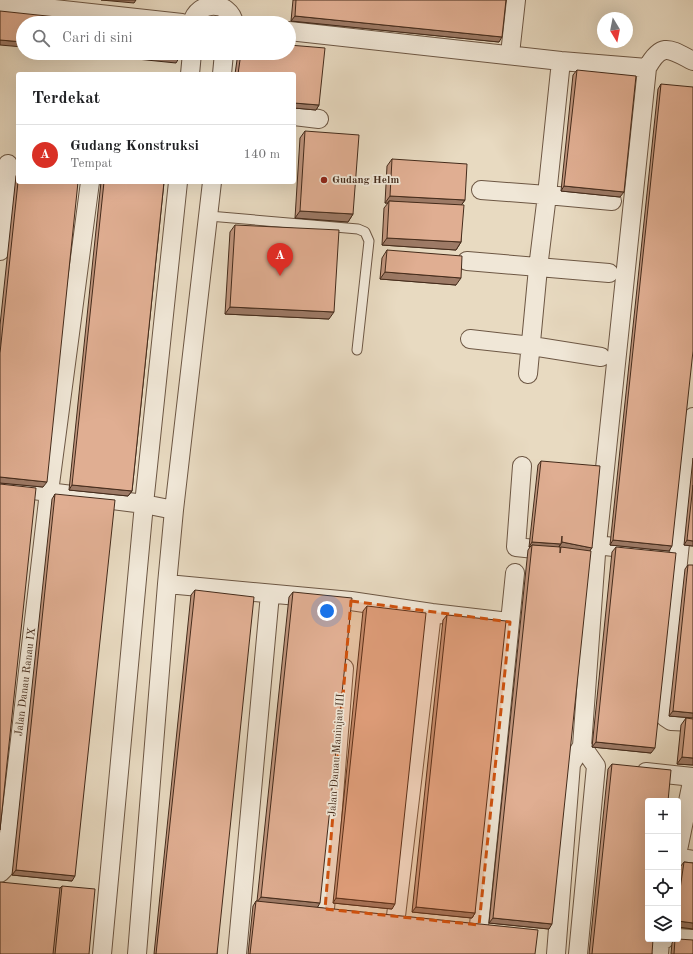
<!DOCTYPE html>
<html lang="id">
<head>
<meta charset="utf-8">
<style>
  :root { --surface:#fff; --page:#f2f2f2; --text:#202124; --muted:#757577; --line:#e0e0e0; --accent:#d93025 }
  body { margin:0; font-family:"Old Standard TT",serif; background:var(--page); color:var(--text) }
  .controls { position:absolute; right:12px; bottom:12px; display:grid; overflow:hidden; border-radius:4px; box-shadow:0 4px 16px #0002 }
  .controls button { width:36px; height:36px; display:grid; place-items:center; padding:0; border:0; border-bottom:1px solid var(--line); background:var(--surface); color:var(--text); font:20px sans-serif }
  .compass { position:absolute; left:597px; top:12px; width:36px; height:36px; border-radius:50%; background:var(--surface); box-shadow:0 4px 16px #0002; rotate:170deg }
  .you { position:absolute; left:327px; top:611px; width:14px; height:14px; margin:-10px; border:3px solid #fff; border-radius:50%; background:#1a73e8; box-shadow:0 0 0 6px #1a73e833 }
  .badge { display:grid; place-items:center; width:26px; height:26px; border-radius:50%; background:var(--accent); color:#fff; font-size:13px; font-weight:700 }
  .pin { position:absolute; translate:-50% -33px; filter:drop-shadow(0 1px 2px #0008) }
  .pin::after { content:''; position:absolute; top:21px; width:14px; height:12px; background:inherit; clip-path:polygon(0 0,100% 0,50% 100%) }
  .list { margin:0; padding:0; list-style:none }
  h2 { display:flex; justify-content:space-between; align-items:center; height:52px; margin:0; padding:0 16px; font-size:17px }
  h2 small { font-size:13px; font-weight:400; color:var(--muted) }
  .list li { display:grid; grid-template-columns:26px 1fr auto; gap:12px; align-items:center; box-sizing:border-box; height:60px; padding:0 16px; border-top:1px solid var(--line) }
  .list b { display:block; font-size:15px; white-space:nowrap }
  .list p { margin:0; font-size:13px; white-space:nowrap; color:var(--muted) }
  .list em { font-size:13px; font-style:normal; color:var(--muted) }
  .icon { flex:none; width:22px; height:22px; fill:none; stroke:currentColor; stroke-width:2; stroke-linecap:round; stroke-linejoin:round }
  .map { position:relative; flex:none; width:693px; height:954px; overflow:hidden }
  .search { position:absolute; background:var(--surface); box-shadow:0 4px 16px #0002; left:16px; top:16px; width:280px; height:44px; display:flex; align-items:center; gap:10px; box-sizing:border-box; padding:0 14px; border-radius:22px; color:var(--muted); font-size:15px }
  .panel { position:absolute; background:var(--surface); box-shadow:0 4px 16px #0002; left:16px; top:72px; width:280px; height:112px; border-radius:4px }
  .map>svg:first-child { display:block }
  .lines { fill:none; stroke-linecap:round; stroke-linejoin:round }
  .service-casing { stroke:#6d5744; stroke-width:11 }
  .minor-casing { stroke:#6d5744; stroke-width:20 }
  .service { stroke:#f0e7d7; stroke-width:9 }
  .minor { stroke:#f0e7d7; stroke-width:18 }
  .wall { fill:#c1967e; stroke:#442b1b }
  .shaded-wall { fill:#9d7a66; stroke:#442b1b }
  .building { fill:#e0ae92; stroke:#442b1b }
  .marked { fill:#cf520e; fill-opacity:0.2; stroke:#cf520e; stroke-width:3; stroke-dasharray:8 5; stroke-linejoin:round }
  .poi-dot { fill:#8f2418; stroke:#f0e7d7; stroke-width:1.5 }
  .labels { text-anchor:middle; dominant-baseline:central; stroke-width:3.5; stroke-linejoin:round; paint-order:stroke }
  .poi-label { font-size:11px; font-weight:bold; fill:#442b1b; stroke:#f0e7d7; text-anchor:start }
  .street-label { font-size:11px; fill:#442b1b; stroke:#f0e7d7 }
</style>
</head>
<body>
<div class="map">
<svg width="693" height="954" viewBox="0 0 693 954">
  <rect width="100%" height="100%" fill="#e8dac1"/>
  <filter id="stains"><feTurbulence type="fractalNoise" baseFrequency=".005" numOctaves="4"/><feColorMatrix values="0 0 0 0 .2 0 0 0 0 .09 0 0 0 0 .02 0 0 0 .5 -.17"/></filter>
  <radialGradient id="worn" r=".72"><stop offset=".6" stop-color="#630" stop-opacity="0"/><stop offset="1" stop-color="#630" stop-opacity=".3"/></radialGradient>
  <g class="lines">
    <defs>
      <path id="service" d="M 209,216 L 358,229 L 365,232 L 369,241 L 357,350"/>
      <path id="minor" d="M 0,3 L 182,23
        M 192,23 C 197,0 230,0 234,23
        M 289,31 L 561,61 L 647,68
        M 510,54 L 516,0
        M 190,74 L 192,53
        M 222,74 L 224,53
        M 294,116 L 319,119
        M 481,190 L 547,195 L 561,61
        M 0,251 L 8,164
        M 467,261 L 609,273
        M 470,339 L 532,346 L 601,357
        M 528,374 L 538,268 L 547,195 L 612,201
        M 693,417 L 663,708 L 665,717 L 671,721 L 693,722
        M 522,466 L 516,547 L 553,551
        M 0,486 L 144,504 L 174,510
        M 596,545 L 641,550
        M 167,584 L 351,601 L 432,613 L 510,622
        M 646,772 L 693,777
        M 678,850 L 693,777
        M 678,851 L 678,855 L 682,858 L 693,860
        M 0,873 L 5,868 L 49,492 L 90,182
        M 325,909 L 344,668
        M 396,916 L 432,613
        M 479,925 L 515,573
        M 678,938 L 693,939
        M 102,954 L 144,504 L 178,182
        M 137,954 L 167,584 L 174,510 L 212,182
        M 237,954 L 270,594
        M 556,954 L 571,764 L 582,746 L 596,554 L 647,68 C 662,41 670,49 693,61
        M 578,954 L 596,766 L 582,746
        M 659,954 L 660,942 L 665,939"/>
    </defs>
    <!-- service casing -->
    <use href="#service" class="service-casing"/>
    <!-- minor casing -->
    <use href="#minor" class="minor-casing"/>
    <!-- service -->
    <use href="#service" class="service"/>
    <!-- minor -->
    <use href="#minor" class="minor"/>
  </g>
  <!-- wall -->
  <path class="wall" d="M 293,0 L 506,0 L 499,42 L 291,21 Z
    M 238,53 L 289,53 L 319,105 L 316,110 L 294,108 L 294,74 L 235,74 Z
    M 577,70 L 620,197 L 561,191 L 573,75 Z
    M 661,84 L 669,551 L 610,545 L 658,89 Z
    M 305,131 L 353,214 L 348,222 L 295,218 L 300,138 Z
    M 392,159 L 465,200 L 461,205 L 461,242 L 456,250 L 382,245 L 384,208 L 388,203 L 385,203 L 387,166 Z
    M 18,172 L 18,182 L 43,487 L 0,483 L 0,325 L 16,176 Z
    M 101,182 L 164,182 L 132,491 L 128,496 L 69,490 Z
    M 235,225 L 329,319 L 225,314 L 230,232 Z
    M 387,250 L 456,285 L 380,279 L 382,258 Z
    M 693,458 L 693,546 L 684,545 Z
    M 541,461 L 592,548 L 590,550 L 549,929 L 489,923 L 528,550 L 530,547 L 529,547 L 538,465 Z
    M 55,494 L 72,881 L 12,875 L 52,499 Z
    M 616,547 L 651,753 L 592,747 L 612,552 Z
    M 688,565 L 693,718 L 669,716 L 685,569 Z
    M 195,590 L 217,954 L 154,954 L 191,595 Z
    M 293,592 L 317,907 L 535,954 L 248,954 L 253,906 L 256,901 L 257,901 L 289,597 Z
    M 367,606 L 392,909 L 333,903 L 363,611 Z
    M 447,615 L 475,913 L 472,918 L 412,912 L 443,620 Z
    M 686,718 L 693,765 L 677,764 L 681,725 Z
    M 612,764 L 652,954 L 589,954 L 608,769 Z
    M 684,862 L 693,863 L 693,929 L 678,927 L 678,883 L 680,867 Z
    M 62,886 L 89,954 L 0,954 L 60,888 Z
    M 675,939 L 678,939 L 693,954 L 671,954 L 672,943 Z"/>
  <!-- shaded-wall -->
  <path class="shaded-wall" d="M 101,0 L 136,0 L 134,3 Z
    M 295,16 L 502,37 L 499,42 L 291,21 Z
    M 0,40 L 23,42 L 23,47 L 0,45 Z
    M 78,53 L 130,53 L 179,58 L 176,63 Z
    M 294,103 L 319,105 L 316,110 L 294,108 Z
    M 564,186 L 624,192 L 620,197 L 561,191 Z
    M 390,196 L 465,200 L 460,207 L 389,201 L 388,203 L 385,203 Z
    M 300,211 L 353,214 L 348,222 L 295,218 Z
    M 387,238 L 461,242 L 456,250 L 382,245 Z
    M 385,272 L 461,278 L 456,285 L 380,279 Z
    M 230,307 L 334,312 L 329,319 L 225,314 Z
    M 0,477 L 47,482 L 43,487 L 0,483 Z
    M 72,485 L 132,491 L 128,496 L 69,490 Z
    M 613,540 L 672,546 L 669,551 L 610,545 Z
    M 687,540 L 693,541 L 693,546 L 684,545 Z
    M 532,542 L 561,544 L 557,549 L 532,545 L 530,547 L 529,547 Z
    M 562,542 L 592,548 L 588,553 L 559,547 Z
    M 673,711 L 693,713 L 693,718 L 669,716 Z
    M 596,742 L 655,748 L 651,753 L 592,747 Z
    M 682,757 L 693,758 L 693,765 L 677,764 Z
    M 16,870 L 75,876 L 72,881 L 12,875 Z
    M 261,897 L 320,903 L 317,908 L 257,902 Z
    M 336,898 L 395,904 L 392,909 L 333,903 Z
    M 416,907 L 475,913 L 472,918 L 412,912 Z
    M 493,918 L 552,924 L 549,929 L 489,923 Z
    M 678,921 L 693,923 L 693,929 L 678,927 Z"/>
  <!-- building -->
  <path class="building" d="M 296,0 L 506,0 L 502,37 L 295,16 Z
    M 0,11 L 113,23 L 23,23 L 23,42 L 0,40 Z
    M 289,45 L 325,48 L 319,105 L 294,103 L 294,74 L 238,74 L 241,53 L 289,53 Z
    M 130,53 L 180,53 L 179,58 Z
    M 577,70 L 636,76 L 624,192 L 564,186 Z
    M 661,84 L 693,87 L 693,351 L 672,546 L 613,540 Z
    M 305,131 L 359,135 L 353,214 L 300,211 Z
    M 392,159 L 467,164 L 465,200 L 390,196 Z
    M 18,182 L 78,182 L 47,482 L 0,477 L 0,353 Z
    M 104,182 L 164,182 L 132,491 L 72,485 Z
    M 389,201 L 464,205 L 461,242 L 387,238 Z
    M 235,225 L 339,230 L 334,312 L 230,307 Z
    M 387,250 L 462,256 L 461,278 L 385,272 Z
    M 541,461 L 600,466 L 592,548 L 562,542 L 562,536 L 561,544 L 532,542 Z
    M 0,484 L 36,488 L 0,830 Z
    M 693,485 L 693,541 L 687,540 Z
    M 55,494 L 115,500 L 75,876 L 16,870 Z
    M 532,545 L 560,547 L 560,553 L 561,547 L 591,551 L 552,924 L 493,918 Z
    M 616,547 L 676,553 L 655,748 L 596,742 Z
    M 688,565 L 693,565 L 693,713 L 673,711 Z
    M 195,590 L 254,597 L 217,954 L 156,954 Z
    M 293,592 L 352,598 L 320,903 L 261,897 Z
    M 367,606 L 426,613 L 395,904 L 336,898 Z
    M 447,615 L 506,621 L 475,913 L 416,907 Z
    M 686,718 L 693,719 L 693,758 L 682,757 Z
    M 612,764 L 671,770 L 668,801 L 648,801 L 648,939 L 653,939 L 652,954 L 592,954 Z
    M 684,862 L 693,863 L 693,923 L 678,921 L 678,903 Z
    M 0,882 L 60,888 L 53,954 L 0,954 Z
    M 62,886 L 95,889 L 89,954 L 55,954 Z
    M 256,901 L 538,930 L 535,954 L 250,954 Z
    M 675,939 L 678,939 L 693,940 L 693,954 L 674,954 Z"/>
  <!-- marked area -->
  <path class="marked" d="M 351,601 L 510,622 L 479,925 L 325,909 Z"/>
  <!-- markers -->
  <circle class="poi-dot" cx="324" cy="180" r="4"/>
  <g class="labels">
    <!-- poi labels -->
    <g class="poi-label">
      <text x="332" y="180">Gudang Helm</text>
    </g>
    <!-- street labels -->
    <g class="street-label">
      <text transform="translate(26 682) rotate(-83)">Jalan Danau Ranau IX</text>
      <text transform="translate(337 755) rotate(-86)">Jalan Danau Maninjau III</text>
    </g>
  </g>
  <rect width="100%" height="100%" filter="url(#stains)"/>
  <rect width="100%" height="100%" fill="url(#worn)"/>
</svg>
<div class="controls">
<button>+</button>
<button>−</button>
<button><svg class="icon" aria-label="locate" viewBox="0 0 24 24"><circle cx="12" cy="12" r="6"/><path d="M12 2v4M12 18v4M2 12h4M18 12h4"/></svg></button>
<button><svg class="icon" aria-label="layers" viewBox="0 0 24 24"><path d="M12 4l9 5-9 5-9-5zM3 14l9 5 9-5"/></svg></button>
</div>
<svg class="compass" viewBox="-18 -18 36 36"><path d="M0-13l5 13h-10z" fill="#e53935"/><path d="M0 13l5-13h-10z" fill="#757577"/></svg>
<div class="you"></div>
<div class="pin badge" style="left:280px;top:276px">A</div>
<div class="search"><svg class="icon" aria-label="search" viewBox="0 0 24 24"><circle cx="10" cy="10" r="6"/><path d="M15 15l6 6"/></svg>Cari di sini</div>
<section class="panel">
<h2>Terdekat<small></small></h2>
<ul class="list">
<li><span class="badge">A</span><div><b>Gudang Konstruksi</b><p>Tempat</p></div><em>140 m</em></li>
</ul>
</section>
</div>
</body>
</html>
